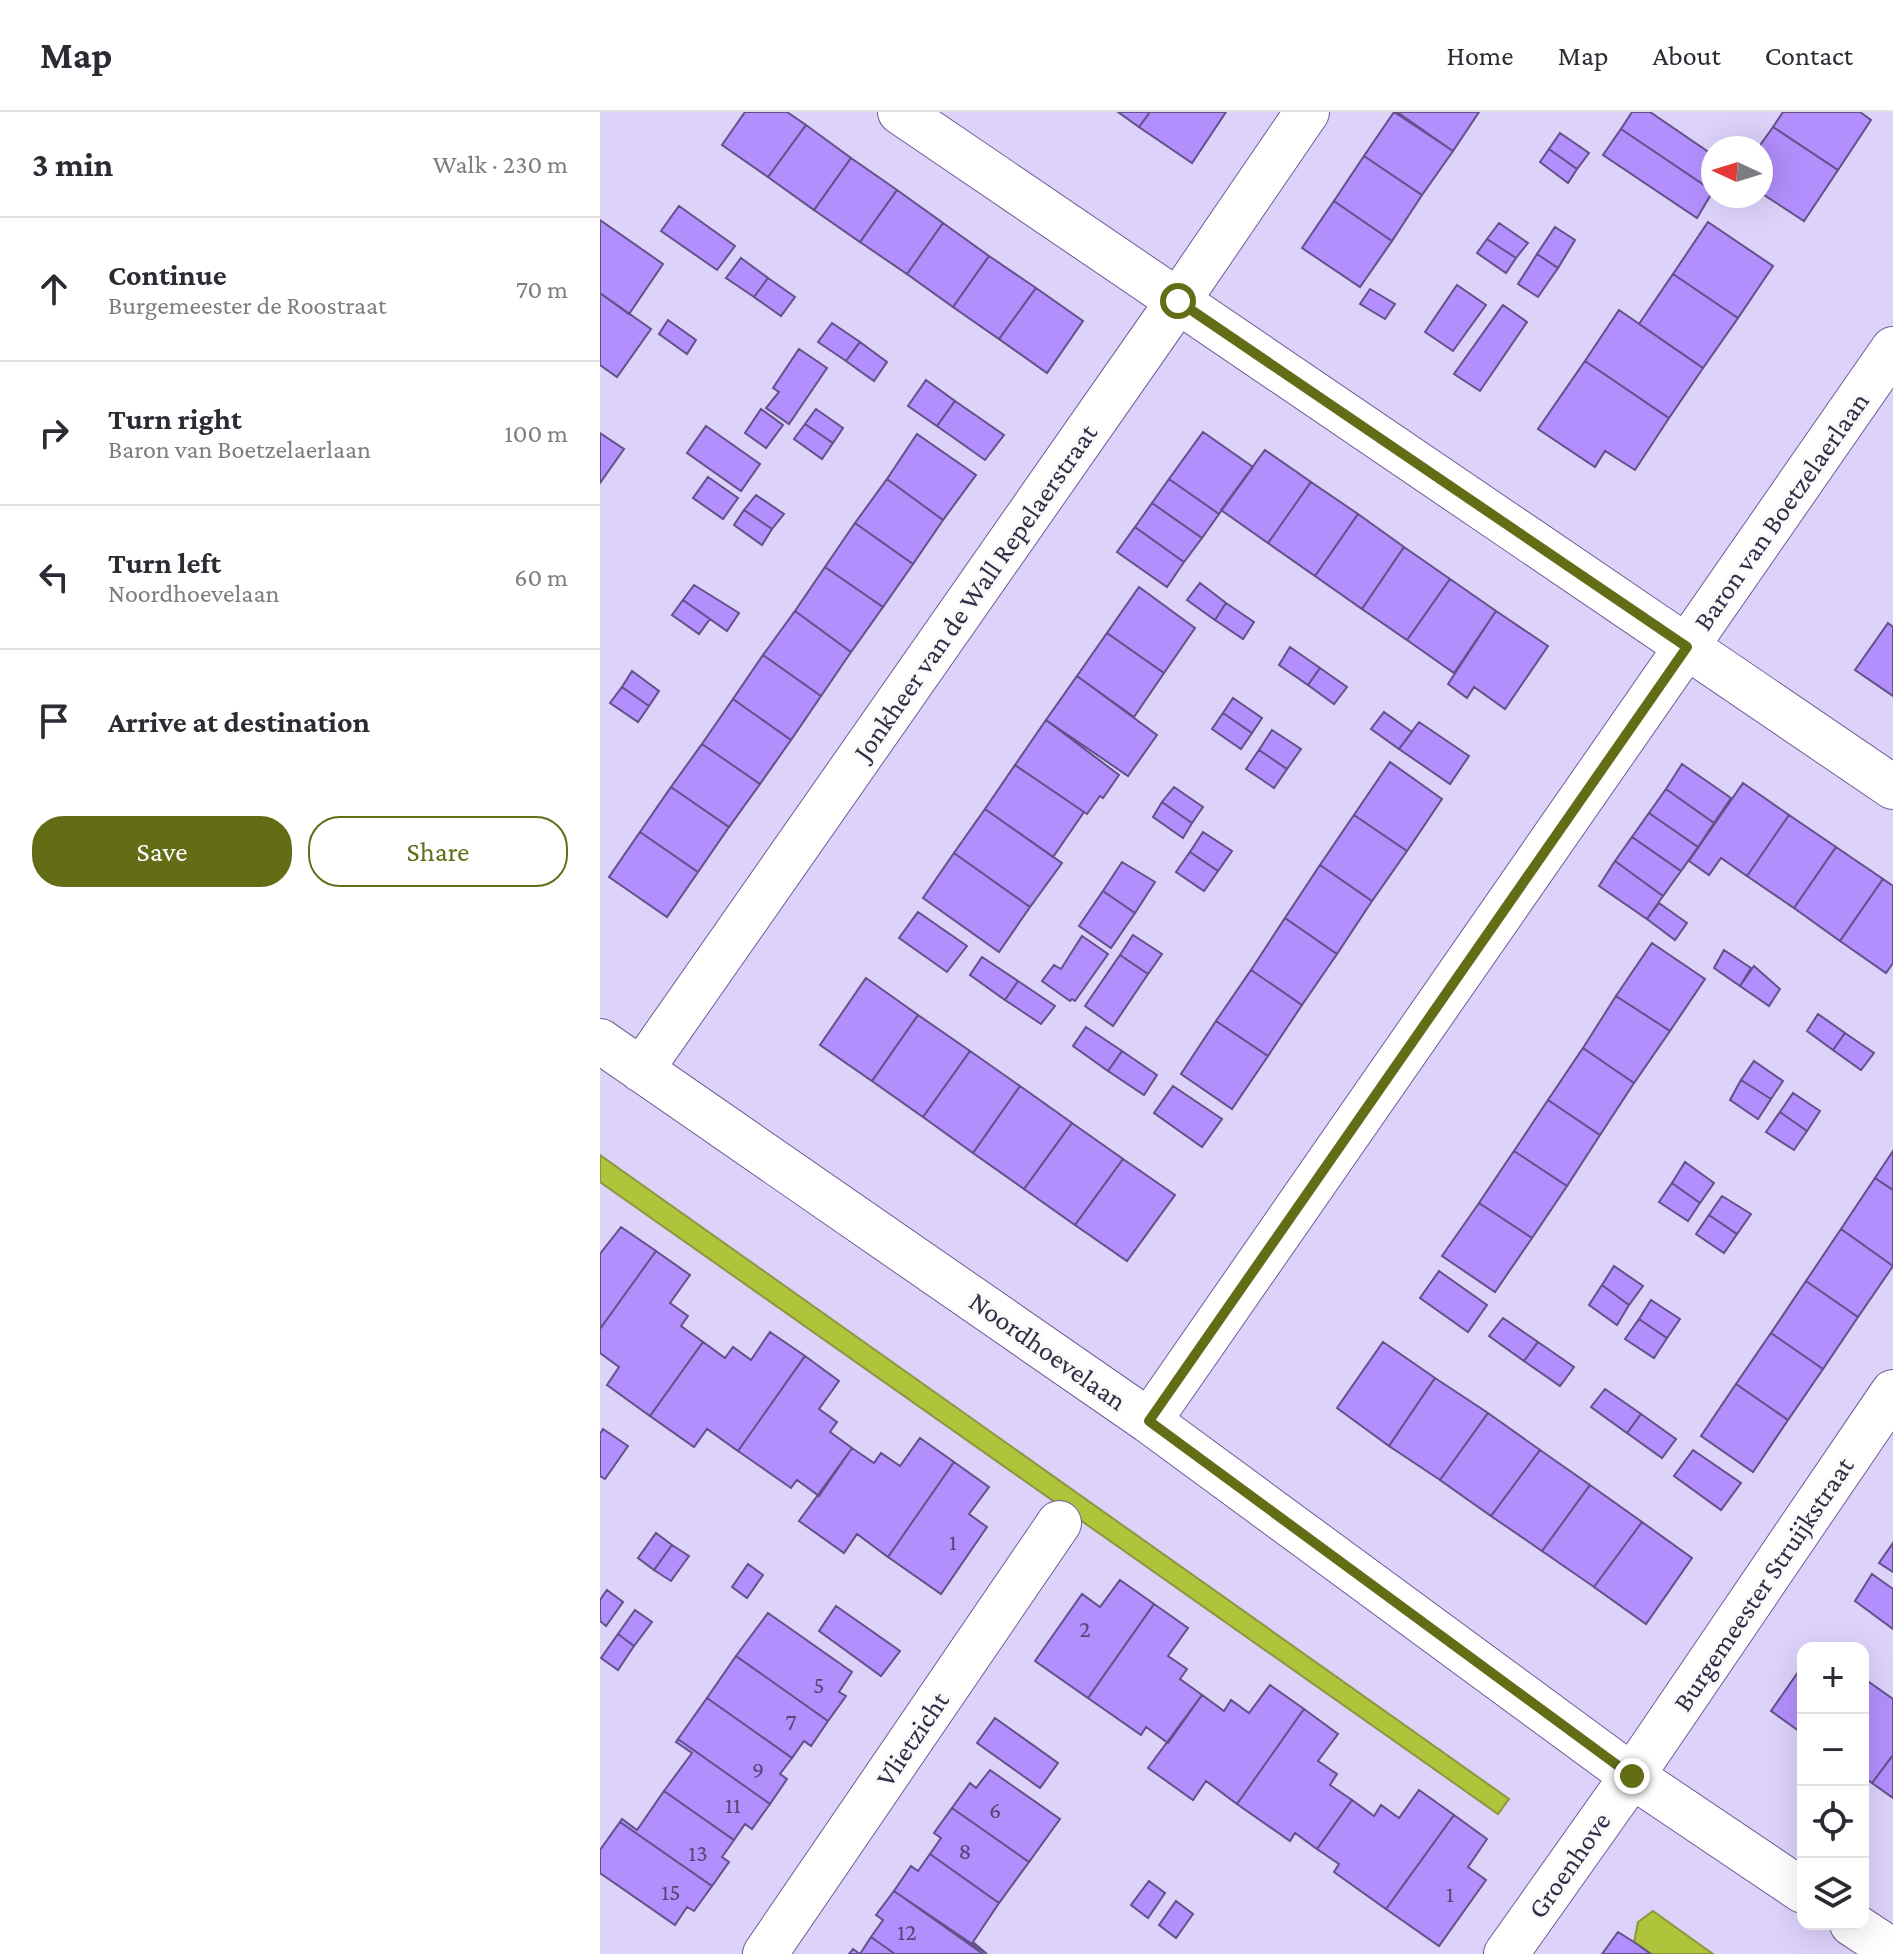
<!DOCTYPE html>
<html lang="en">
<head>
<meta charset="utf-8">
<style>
  :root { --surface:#fff; --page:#f7f7f7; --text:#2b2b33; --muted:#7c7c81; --line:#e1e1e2; --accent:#626d16 }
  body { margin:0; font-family:"Crimson Pro",serif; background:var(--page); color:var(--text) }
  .controls { position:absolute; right:24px; bottom:24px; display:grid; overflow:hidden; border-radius:16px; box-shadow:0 8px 32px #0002 }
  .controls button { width:72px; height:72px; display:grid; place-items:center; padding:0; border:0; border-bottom:2px solid var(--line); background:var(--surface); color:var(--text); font:40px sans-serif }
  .compass { position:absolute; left:1101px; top:24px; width:72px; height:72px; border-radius:50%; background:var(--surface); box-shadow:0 8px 32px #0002; rotate:274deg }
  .stop { position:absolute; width:24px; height:24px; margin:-18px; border:6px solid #626d16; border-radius:50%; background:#fff }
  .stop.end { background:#626d16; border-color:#fff; box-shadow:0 2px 8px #0008 }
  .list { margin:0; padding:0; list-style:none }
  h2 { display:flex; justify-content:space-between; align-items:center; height:104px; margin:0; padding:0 32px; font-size:34px }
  h2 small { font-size:26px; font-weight:400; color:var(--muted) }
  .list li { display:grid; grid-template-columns:52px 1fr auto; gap:24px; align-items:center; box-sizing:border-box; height:144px; padding:0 32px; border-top:2px solid var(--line) }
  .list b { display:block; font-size:30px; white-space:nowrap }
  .list p { margin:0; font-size:26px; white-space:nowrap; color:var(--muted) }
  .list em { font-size:26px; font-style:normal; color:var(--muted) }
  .actions { display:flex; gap:16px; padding:24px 32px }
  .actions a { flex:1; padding:18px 0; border:2px solid var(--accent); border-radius:32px; text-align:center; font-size:28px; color:var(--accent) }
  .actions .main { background:var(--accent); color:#fff }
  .icon { flex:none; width:44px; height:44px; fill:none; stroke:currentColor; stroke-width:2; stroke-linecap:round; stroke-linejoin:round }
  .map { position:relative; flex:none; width:1293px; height:1842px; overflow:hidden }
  header { display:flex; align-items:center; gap:48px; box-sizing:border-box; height:112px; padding:0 40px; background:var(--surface); border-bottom:2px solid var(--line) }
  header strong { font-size:38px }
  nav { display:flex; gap:44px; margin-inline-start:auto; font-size:28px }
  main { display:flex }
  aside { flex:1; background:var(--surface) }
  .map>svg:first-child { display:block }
  .water { fill:#b0c43b; stroke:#8b973f; stroke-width:2 }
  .building { fill:#b38ffd; stroke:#63518a; stroke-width:2 }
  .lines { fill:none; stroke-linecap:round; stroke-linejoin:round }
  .minor-casing { stroke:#6f5d98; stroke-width:46 }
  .minor { stroke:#fff; stroke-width:44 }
  .route { stroke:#626d16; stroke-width:10 }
  .labels { text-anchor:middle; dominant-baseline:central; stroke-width:6; stroke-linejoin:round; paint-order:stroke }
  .number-label { font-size:24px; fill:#544674 }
  .street-label { font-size:28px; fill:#352d47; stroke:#fafafa }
</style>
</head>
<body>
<header>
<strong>Map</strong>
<nav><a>Home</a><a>Map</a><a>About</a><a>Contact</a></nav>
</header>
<main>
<aside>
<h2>3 min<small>Walk · 230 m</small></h2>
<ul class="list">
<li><svg class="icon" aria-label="ahead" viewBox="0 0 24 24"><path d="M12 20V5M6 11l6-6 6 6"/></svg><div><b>Continue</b><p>Burgemeester de Roostraat</p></div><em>70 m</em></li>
<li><svg class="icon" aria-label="right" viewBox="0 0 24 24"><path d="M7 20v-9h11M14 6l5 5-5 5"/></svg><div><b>Turn right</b><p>Baron van Boetzelaerlaan</p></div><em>100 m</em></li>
<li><svg class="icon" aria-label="left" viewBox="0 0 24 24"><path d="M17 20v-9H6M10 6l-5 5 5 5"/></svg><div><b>Turn left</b><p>Noordhoevelaan</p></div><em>60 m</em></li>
<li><svg class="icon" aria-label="arrive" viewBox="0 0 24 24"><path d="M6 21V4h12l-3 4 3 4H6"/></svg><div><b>Arrive at destination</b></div></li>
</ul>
<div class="actions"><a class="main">Save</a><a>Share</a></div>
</aside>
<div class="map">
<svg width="1293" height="1842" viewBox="0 0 1293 1842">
  <rect width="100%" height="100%" fill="#ddd2fa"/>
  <!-- water -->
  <path class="water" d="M 0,1043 L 909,1687 L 898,1702 L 0,1070 Z
    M 1053,1799 L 1113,1842 L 1051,1842 L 1034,1830 L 1038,1810 Z"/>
  <!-- building -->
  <path class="building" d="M 145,0 L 187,0 L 206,13 L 168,65 L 122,33 Z
    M 518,0 L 550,0 L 539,15 Z
    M 550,0 L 626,0 L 592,51 L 539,15 Z
    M 794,0 L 853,39 L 822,83 L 764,44 Z
    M 797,0 L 879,0 L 853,39 Z
    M 1032,0 L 1050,0 L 1113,43 L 1113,79 L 1021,17 Z
    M 1183,0 L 1260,0 L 1271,8 L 1238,58 L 1173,15 Z
    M 206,13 L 251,46 L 214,98 L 168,65 Z
    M 1173,15 L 1238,58 L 1204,109 L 1161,81 L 1161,36 L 1158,36 Z
    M 1021,17 L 1113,79 L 1097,106 L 1003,43 Z
    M 960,21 L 989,41 L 977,57 L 949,37 Z
    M 949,37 L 977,57 L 968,71 L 940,50 Z
    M 764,44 L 822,83 L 792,129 L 734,89 Z
    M 251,46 L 297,78 L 260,130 L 214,98 Z
    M 297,78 L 343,111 L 307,162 L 260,130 Z
    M 734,89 L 792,129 L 760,175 L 702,136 Z
    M 79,94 L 135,134 L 117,158 L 61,119 Z
    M 0,108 L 63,152 L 29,202 L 0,181 Z
    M 1108,110 L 1173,154 L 1138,206 L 1073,162 Z
    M 343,111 L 389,144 L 353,195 L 307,162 Z
    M 899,111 L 928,131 L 916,146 L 887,127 Z
    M 955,115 L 975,128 L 958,156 L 937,142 Z
    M 887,127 L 916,146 L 906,161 L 877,141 Z
    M 937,142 L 958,156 L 938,185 L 918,172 Z
    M 389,144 L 436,176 L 399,227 L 353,195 Z
    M 141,146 L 168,166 L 154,185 L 126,166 Z
    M 1073,162 L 1138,206 L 1103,256 L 1039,212 Z
    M 168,166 L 195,185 L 181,204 L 154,185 Z
    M 857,173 L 886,193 L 853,239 L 825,220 Z
    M 436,176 L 483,209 L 447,261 L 399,227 Z
    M 770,177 L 795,192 L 785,207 L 760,192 Z
    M 0,181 L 51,217 L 17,265 L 0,253 Z
    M 903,193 L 927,210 L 880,279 L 854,262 Z
    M 1019,198 L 1103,256 L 1069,306 L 985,249 Z
    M 68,208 L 96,228 L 87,242 L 59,222 Z
    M 232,211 L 260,230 L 246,249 L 218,230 Z
    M 260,230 L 287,250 L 274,269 L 246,249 Z
    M 199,237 L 227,256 L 189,312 L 166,296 L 179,280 L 173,276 Z
    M 985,249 L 1069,306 L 1035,358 L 1005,339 L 995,355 L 938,317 Z
    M 326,268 L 355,289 L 337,314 L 308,294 Z
    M 355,289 L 404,323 L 385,348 L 337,314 Z
    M 161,297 L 183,313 L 166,336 L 145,321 Z
    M 216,297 L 243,316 L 233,331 L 205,312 Z
    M 205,312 L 233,331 L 222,347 L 194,327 Z
    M 106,314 L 160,352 L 141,379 L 87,341 Z
    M 603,320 L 653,355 L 619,402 L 569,367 Z
    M 0,321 L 24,337 L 0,371 Z
    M 317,322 L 376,363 L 343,408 L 287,367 Z
    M 665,338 L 711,370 L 668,431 L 621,398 Z
    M 108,365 L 138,386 L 123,407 L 93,386 Z
    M 287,367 L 343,408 L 313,452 L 255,411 Z
    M 569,367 L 619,402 L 602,426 L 552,391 Z
    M 711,370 L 758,402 L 715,464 L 668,431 Z
    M 156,383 L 184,402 L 172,417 L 144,398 Z
    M 552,391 L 602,426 L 584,450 L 535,415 Z
    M 144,398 L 172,417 L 162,433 L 134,413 Z
    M 758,402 L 804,435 L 762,497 L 715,464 Z
    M 255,411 L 313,452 L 283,495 L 225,455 Z
    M 535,415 L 584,450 L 567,475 L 517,440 Z
    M 804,435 L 850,467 L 807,528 L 762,497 Z
    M 225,455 L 283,495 L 251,540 L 195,499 Z
    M 850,467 L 896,499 L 854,561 L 807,528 Z
    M 600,471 L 626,491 L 615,508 L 587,488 Z
    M 94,473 L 139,501 L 127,519 L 83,488 Z
    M 539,475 L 595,516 L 564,561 L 507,521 Z
    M 83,488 L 110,507 L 99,522 L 72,503 Z
    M 626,491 L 654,510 L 643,527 L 615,508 Z
    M 195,499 L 251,540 L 221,584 L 163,543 Z
    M 896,499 L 948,534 L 905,597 L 874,575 L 867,586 L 848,572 Z
    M 1288,511 L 1293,515 L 1293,584 L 1255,558 Z
    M 507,521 L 564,561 L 534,605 L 477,564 Z
    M 690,535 L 720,556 L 708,573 L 679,553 Z
    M 163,543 L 221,584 L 191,628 L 133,587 Z
    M 720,556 L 747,575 L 734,592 L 708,573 Z
    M 32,559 L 59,579 L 49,594 L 22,575 Z
    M 477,564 L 557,623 L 528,664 L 446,608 Z
    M 22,575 L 49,594 L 38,610 L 10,591 Z
    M 633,586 L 662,606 L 652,621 L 623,601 Z
    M 133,587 L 191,628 L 160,672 L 102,632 Z
    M 784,600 L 812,620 L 799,637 L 771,617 Z
    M 623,601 L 652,621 L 641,637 L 612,617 Z
    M 446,608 L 519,663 L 503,686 L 500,684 L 487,702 L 415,653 Z
    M 819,610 L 869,644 L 850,672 L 799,637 Z
    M 672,618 L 701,637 L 687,657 L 659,638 Z
    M 102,632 L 160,672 L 129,715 L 71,675 Z
    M 659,638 L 687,657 L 674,676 L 646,657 Z
    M 790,650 L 842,687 L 807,739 L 754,703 Z
    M 1082,652 L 1131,686 L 1114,711 L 1066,677 Z
    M 415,653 L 484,700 L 453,745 L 385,697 Z
    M 1143,671 L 1189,703 L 1147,764 L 1121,746 L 1109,763 L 1089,749 Z
    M 71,675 L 129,715 L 98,760 L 40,720 Z
    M 574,675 L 603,695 L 592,711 L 562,690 Z
    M 1066,677 L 1114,711 L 1098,735 L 1049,701 Z
    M 562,690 L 592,711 L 583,726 L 553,705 Z
    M 385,697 L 462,751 L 430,795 L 354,741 Z
    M 1049,701 L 1098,735 L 1081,759 L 1032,725 Z
    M 754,703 L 807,739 L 772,789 L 720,753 Z
    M 1189,703 L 1236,735 L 1194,796 L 1147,764 Z
    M 40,720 L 98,760 L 67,805 L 9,765 Z
    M 603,720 L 632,739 L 618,759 L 590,740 Z
    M 1032,725 L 1081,759 L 1063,784 L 1015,749 Z
    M 1236,735 L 1283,767 L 1240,829 L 1194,796 Z
    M 590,740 L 618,759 L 604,779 L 576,760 Z
    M 354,741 L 430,795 L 399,840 L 323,786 Z
    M 1015,749 L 1063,784 L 1047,807 L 999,774 Z
    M 522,750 L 555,770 L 535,801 L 503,779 Z
    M 720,753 L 772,789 L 737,842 L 685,806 Z
    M 1283,767 L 1293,774 L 1293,851 L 1286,861 L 1240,829 Z
    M 503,779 L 535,801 L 511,836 L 479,814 Z
    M 1059,791 L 1087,811 L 1075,828 L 1047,807 Z
    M 318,800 L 367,834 L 347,860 L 299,826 Z
    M 685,806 L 737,842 L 702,893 L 651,858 Z
    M 533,823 L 562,842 L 548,862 L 520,843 Z
    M 482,824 L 508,842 L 475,889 L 472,887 L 470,889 L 442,869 L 454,853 L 461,857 Z
    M 1052,831 L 1105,867 L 1070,919 L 1016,884 Z
    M 1124,838 L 1151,856 L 1140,874 L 1114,856 Z
    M 520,843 L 548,862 L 513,914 L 485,894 Z
    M 382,845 L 418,869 L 405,888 L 370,863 Z
    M 1154,854 L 1180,877 L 1169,894 L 1140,874 Z
    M 651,858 L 702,893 L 668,944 L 616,909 Z
    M 266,866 L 318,903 L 272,969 L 220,933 Z
    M 418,869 L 455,894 L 441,912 L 405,888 Z
    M 1016,884 L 1070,919 L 1034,971 L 983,936 Z
    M 1218,902 L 1245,921 L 1233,938 L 1207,919 Z
    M 318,903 L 370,939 L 323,1005 L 272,969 Z
    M 616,909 L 668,944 L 632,997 L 581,962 Z
    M 486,915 L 522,939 L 508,959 L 473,934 Z
    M 1245,921 L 1274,941 L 1261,958 L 1233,938 Z
    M 983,936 L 1034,971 L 1000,1023 L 948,988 Z
    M 370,939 L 420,974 L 373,1041 L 323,1005 Z
    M 522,939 L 557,963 L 544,983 L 508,959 Z
    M 1154,949 L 1183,969 L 1171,987 L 1141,968 Z
    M 1141,968 L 1171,987 L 1158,1007 L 1130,988 Z
    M 420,974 L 472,1011 L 424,1077 L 373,1041 Z
    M 573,974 L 622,1007 L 602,1035 L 554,1001 Z
    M 1193,981 L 1220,999 L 1207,1019 L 1180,1000 Z
    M 948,988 L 1000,1023 L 967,1074 L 914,1039 Z
    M 1180,1000 L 1207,1019 L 1194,1038 L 1166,1020 Z
    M 472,1011 L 523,1047 L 475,1113 L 424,1077 Z
    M 914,1039 L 967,1074 L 932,1126 L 879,1091 Z
    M 1293,1039 L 1293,1078 L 1275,1066 Z
    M 523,1047 L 575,1083 L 527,1149 L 475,1113 Z
    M 1085,1050 L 1114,1071 L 1100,1091 L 1072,1071 Z
    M 1275,1066 L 1293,1078 L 1293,1154 L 1241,1117 Z
    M 1072,1071 L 1100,1091 L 1088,1109 L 1059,1090 Z
    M 1122,1084 L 1151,1102 L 1137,1122 L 1109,1103 Z
    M 879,1091 L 932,1126 L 895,1180 L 842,1144 Z
    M 1109,1103 L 1137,1122 L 1124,1141 L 1096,1122 Z
    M 21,1115 L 56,1139 L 0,1217 L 0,1142 Z
    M 1241,1117 L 1293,1154 L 1258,1205 L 1206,1169 Z
    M 56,1139 L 90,1163 L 70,1191 L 88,1204 L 81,1214 L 103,1230 L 50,1304 L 7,1273 L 19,1255 L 0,1241 L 0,1217 Z
    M 1014,1154 L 1043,1174 L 1029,1193 L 1002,1173 Z
    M 839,1159 L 887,1193 L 868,1220 L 820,1186 Z
    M 1206,1169 L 1258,1205 L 1223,1257 L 1171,1221 Z
    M 1002,1173 L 1029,1193 L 1017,1213 L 989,1193 Z
    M 1051,1188 L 1080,1207 L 1067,1226 L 1039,1207 Z
    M 903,1206 L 938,1230 L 924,1249 L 889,1224 Z
    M 1039,1207 L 1067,1226 L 1054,1246 L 1025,1227 Z
    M 170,1220 L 205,1244 L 138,1339 L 107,1317 L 94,1335 L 50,1304 L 103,1230 L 125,1246 L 133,1235 L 151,1248 Z
    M 1171,1221 L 1223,1257 L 1188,1308 L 1136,1272 Z
    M 783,1230 L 835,1266 L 789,1334 L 737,1296 Z
    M 938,1230 L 974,1255 L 960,1274 L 924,1249 Z
    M 205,1244 L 239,1269 L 219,1297 L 237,1310 L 230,1320 L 252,1336 L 219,1384 L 197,1368 L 191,1376 L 138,1339 Z
    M 835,1266 L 888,1301 L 840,1368 L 789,1334 Z
    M 1136,1272 L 1188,1308 L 1153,1360 L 1101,1324 Z
    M 1005,1277 L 1041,1302 L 1027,1321 L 991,1295 Z
    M 888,1301 L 940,1338 L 891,1404 L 840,1368 Z
    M 1041,1302 L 1076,1327 L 1062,1346 L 1027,1321 Z
    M 3,1317 L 28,1334 L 5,1367 L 0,1364 L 0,1322 Z
    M 320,1326 L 354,1350 L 288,1445 L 257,1422 L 244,1441 L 199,1409 L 252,1336 L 274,1351 L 281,1341 L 300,1354 Z
    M 940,1338 L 990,1373 L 942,1439 L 891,1404 Z
    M 1093,1338 L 1141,1371 L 1121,1398 L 1074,1364 Z
    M 354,1350 L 389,1375 L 369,1402 L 387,1415 L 341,1482 L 288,1445 Z
    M 990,1373 L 1042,1410 L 994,1475 L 942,1439 Z
    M 1042,1410 L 1092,1446 L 1046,1512 L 994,1475 Z
    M 56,1421 L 72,1433 L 54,1458 L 38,1446 Z
    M 1293,1431 L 1293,1460 L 1279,1451 Z
    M 72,1433 L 89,1444 L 71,1469 L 54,1458 Z
    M 148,1452 L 163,1463 L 147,1486 L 132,1475 Z
    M 1272,1462 L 1293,1477 L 1293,1517 L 1255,1489 Z
    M 520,1468 L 554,1492 L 488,1586 L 435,1549 L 482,1482 L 500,1495 Z
    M 7,1478 L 23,1490 L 6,1514 L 0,1509 L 0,1488 Z
    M 554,1492 L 588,1516 L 568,1544 L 587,1557 L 580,1567 L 602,1583 L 568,1631 L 546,1615 L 541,1623 L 488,1586 Z
    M 236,1494 L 300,1539 L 281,1564 L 219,1519 Z
    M 35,1498 L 52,1510 L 34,1534 L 18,1522 Z
    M 168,1501 L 252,1560 L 239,1580 L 246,1584 L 228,1609 L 136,1544 Z
    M 18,1522 L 34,1534 L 18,1558 L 1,1546 Z
    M 136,1544 L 228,1609 L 211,1634 L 204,1629 L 192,1646 L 107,1586 Z
    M 1203,1553 L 1203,1622 L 1171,1599 Z
    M 1269,1570 L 1293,1587 L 1293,1643 L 1272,1671 L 1263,1665 L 1263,1578 Z
    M 670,1573 L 704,1597 L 637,1692 L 606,1669 L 593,1688 L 548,1656 L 602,1583 L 624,1599 L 631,1588 L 649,1601 Z
    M 107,1586 L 192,1646 L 180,1662 L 187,1667 L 170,1692 L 78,1627 Z
    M 704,1597 L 738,1622 L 718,1649 L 737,1662 L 730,1673 L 752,1688 L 717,1737 L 695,1721 L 690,1729 L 637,1692 Z
    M 395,1606 L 458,1651 L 440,1676 L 377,1631 Z
    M 78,1627 L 170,1692 L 152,1717 L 145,1712 L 134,1728 L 64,1679 L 92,1641 L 76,1630 Z
    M 1293,1643 L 1293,1686 L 1272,1671 Z
    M 390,1658 L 460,1707 L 429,1750 L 352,1696 L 370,1671 L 376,1676 Z
    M 819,1678 L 854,1703 L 786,1797 L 734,1760 L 739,1752 L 717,1737 L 752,1688 L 774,1704 L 781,1693 L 799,1706 Z
    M 64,1679 L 134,1728 L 122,1745 L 129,1750 L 112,1774 L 20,1710 L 22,1707 L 37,1718 Z
    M 352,1696 L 429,1750 L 399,1791 L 330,1742 L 341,1726 L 334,1721 Z
    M 854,1703 L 887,1727 L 868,1755 L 886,1768 L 839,1834 L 786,1797 Z
    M 20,1710 L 112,1774 L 94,1799 L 87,1795 L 75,1813 L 0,1761 L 0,1738 Z
    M 330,1742 L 399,1791 L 373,1830 L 387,1842 L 294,1779 L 311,1754 L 318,1759 Z
    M 549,1769 L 565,1781 L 548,1806 L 531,1793 Z
    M 294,1779 L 383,1842 L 295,1842 L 271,1825 L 283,1808 L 276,1803 Z
    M 576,1789 L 593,1802 L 576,1826 L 559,1813 Z
    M 1018,1820 L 1034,1830 L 1051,1842 L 1002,1842 Z
    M 271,1825 L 295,1842 L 249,1842 L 253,1837 L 260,1842 Z"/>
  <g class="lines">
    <defs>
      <path id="minor" d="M 300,0 L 1293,675
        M 0,929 L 549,1309 L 1032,1664 L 1203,1779
        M 41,958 L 578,189 L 707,0
        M 549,1309 L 1293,237
        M 1252,1812 L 1293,1839
        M 165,1842 L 459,1411
        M 906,1842 L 1032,1664 L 1293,1280"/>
    </defs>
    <!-- minor casing -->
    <use href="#minor" class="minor-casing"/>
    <!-- minor -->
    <use href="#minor" class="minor"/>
  </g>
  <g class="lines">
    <!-- route -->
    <path class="route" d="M 578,189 L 1087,535 L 549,1309 L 1032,1664"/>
  </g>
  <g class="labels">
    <!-- number labels -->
    <g class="number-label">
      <text x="353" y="1429">1</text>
      <text x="485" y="1516">2</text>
      <text x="219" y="1572">5</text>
      <text x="191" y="1609">7</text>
      <text x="158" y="1657">9</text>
      <text x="133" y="1692">11</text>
      <text x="395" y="1697">6</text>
      <text x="365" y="1738">8</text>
      <text x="98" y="1740">13</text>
      <text x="71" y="1779">15</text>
      <text x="850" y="1781">1</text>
      <text x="307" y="1819">12</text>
    </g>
    <!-- street labels -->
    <g class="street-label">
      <text transform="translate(1181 399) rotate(-55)">Baron van Boetzelaerlaan</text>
      <text transform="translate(375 480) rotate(-55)">Jonkheer van de Wall Repelaerstraat</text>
      <text transform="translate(448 1239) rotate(35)">Noordhoevelaan</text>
      <text transform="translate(1163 1472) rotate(-56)">Burgemeester Struijkstraat</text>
      <text transform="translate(312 1627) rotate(-56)">Vlietzicht</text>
      <text transform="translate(969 1753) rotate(-55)">Groenhove</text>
    </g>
  </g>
</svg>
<div class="controls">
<button>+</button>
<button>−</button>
<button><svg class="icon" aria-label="locate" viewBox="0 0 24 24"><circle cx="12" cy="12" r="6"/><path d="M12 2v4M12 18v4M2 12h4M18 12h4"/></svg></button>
<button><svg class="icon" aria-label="layers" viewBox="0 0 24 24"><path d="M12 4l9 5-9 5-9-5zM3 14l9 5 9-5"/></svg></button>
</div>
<svg class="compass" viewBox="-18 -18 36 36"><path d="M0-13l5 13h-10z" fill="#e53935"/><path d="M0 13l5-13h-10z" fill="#7c7c81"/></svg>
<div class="stop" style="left:578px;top:189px"></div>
<div class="stop end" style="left:1032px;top:1664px"></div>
</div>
</main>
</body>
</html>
